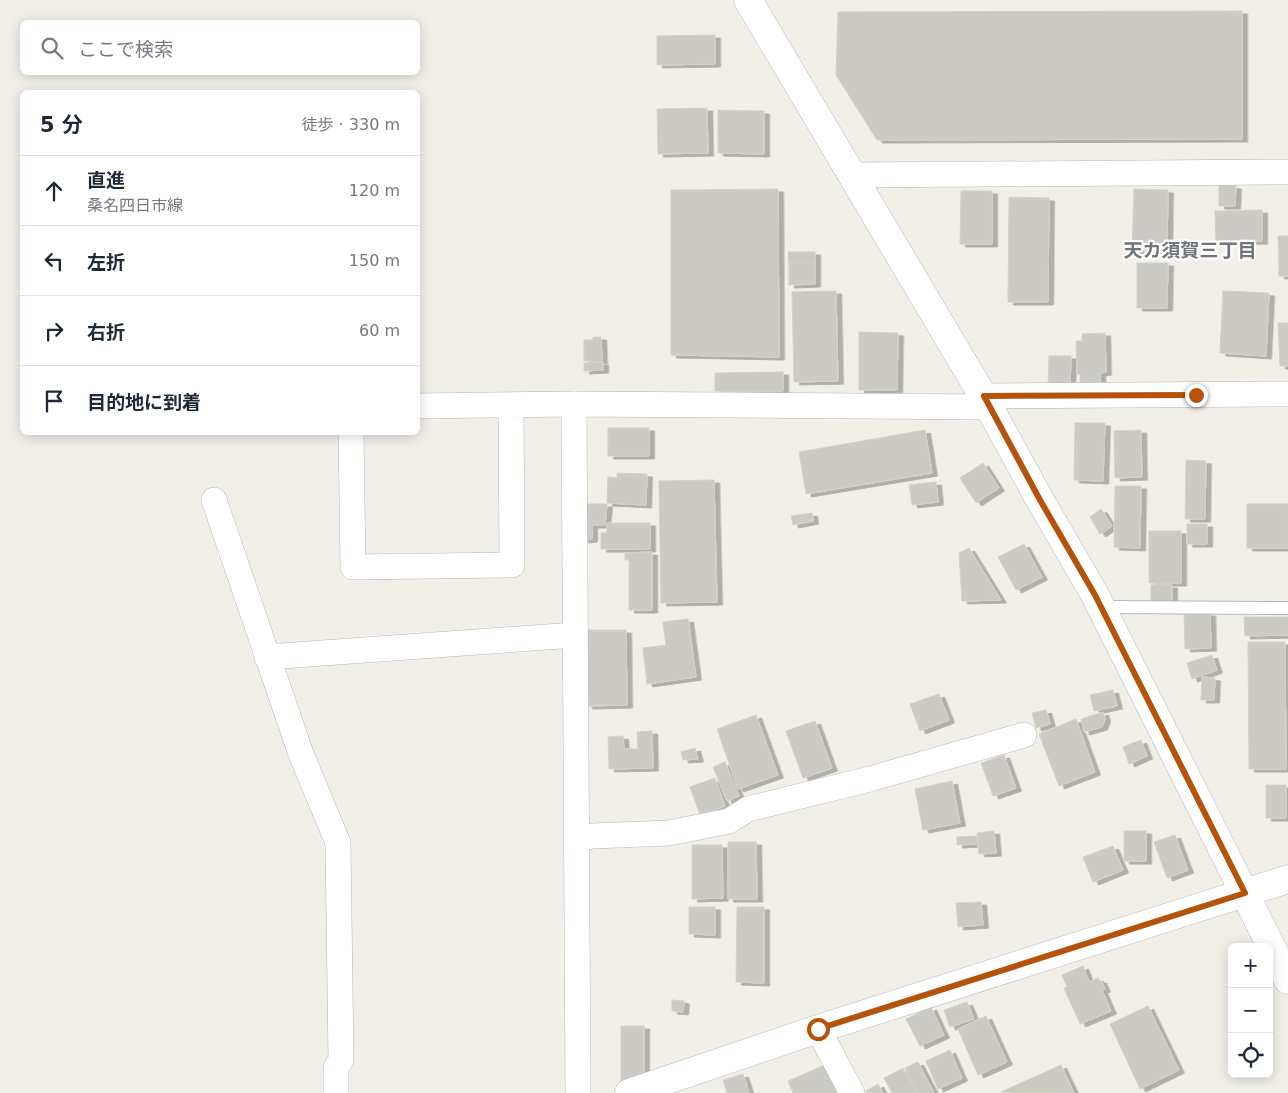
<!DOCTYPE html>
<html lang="ja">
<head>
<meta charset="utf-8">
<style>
  :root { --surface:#fff; --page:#f6f6f7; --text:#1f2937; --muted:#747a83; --line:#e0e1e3 }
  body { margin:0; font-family:"DejaVu Sans","Noto Sans JP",sans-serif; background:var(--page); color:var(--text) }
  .controls { position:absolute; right:15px; bottom:15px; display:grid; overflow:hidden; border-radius:8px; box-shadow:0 2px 12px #0003 }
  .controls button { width:45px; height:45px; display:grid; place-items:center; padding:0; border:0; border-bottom:1px solid var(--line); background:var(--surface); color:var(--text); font:25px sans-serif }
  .stop { position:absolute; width:15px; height:15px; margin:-11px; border:4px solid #b45309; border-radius:50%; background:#fff }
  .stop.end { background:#b45309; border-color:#fff; box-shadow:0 1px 5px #0008 }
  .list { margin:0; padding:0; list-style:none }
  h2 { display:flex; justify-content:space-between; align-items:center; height:65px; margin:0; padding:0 20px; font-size:21px }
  h2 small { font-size:16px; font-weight:400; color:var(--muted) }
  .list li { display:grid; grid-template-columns:32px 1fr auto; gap:15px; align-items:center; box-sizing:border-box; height:70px; padding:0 20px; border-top:1px solid var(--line) }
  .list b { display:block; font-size:19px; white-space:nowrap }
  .list p { margin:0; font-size:16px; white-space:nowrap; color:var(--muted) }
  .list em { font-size:16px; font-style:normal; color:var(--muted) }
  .icon { flex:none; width:28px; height:28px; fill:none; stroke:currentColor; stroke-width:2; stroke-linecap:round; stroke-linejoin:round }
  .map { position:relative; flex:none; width:1288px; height:1093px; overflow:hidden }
  .search { position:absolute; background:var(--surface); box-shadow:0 2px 12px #0003; left:20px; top:20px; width:400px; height:55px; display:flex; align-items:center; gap:12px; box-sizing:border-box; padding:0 18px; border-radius:8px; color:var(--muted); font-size:19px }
  .panel { position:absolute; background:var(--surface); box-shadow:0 2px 12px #0003; left:20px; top:90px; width:400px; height:345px; border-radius:8px }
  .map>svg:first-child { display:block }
  .building { fill:#cccac5; stroke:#d6d1c6; filter:url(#shadow) }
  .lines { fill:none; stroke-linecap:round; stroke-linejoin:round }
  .service-casing { stroke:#b5b8bc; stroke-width:14 }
  .minor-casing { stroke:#b5b8bc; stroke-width:26 }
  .tertiary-casing { stroke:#b5b8bc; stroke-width:29 }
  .secondary-casing { stroke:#b6babf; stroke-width:29 }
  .service { stroke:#fff; stroke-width:12 }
  .minor { stroke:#fff; stroke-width:25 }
  .tertiary { stroke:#fff; stroke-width:28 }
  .secondary { stroke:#fff; stroke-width:28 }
  .route { stroke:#b45309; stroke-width:6 }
  .labels { text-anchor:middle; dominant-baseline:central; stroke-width:4.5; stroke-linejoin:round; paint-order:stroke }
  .neighbourhood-label { font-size:19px; font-weight:bold; fill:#70757a; stroke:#fff }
</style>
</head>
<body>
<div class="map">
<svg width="1288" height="1093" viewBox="0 0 1288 1093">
  <defs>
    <filter id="shadow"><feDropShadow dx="5.5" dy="3" stdDeviation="0" flood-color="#0004"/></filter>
  </defs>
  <rect width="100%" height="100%" fill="#f1efe8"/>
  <!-- building -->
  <path class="building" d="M 1242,11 L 1242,139 L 877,140 L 836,75 L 838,12 Z
    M 715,35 L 715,64 L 657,65 L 657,36 Z
    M 707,108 L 708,153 L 658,154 L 657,109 Z
    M 718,110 L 764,111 L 764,154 L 718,153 Z
    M 1219,185 L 1236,186 L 1235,206 L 1219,206 Z
    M 778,189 L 779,357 L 671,355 L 671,190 Z
    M 1134,189 L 1168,190 L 1167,252 L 1132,251 Z
    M 961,191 L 992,191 L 992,244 L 960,244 Z
    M 1009,197 L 1049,198 L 1048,302 L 1008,302 Z
    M 1262,210 L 1262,241 L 1216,242 L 1215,211 Z
    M 1278,236 L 1288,236 L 1288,276 L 1279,276 Z
    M 788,252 L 815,252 L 815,262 L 789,263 Z
    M 815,262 L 815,284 L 789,285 L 789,263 Z
    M 1137,263 L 1168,263 L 1167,308 L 1137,308 Z
    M 836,291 L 838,381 L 794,382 L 792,292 Z
    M 1223,291 L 1269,293 L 1266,356 L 1220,353 Z
    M 1278,323 L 1288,323 L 1288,366 L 1280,366 Z
    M 859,332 L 898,333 L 897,390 L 859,390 Z
    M 1105,333 L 1106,372 L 1100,373 L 1101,389 L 1080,389 L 1080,374 L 1077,374 L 1076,341 L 1082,341 L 1082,334 Z
    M 593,337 L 601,337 L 602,361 L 584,361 L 584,340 L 593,340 Z
    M 1049,356 L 1071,356 L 1070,389 L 1048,388 Z
    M 603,362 L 603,370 L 584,371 L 584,363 Z
    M 783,372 L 783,391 L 715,391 L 715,373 Z
    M 1075,423 L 1105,423 L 1103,481 L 1074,480 Z
    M 608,428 L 649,428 L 649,456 L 608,456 Z
    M 925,430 L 932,473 L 806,494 L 799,452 Z
    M 1141,430 L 1142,477 L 1115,478 L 1114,431 Z
    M 1186,460 L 1206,461 L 1205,519 L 1185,519 Z
    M 983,463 L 999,488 L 976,503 L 960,478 Z
    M 617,473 L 647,474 L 646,505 L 607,503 L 608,477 L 617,478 Z
    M 714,480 L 717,602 L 661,603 L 659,481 Z
    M 936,482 L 938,502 L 912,505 L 909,485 Z
    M 1115,486 L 1141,486 L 1140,548 L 1114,547 Z
    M 583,504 L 607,504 L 605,525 L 592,525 L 592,539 L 583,540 Z
    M 1247,504 L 1288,504 L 1288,548 L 1247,548 Z
    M 1101,509 L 1112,526 L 1100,534 L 1090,517 Z
    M 812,513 L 813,521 L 793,525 L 791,516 Z
    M 607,523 L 650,523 L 650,549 L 601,549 L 601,533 L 607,533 Z
    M 1187,524 L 1207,524 L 1207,544 L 1187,544 Z
    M 1149,531 L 1181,531 L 1181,583 L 1149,583 Z
    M 1024,544 L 1042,577 L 1016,590 L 998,557 Z
    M 969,548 L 1001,600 L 962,601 L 959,553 Z
    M 652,552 L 652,610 L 629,610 L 629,560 L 625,560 L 625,553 Z
    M 1151,585 L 1172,585 L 1172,605 L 1151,605 Z
    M 1210,613 L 1211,648 L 1185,649 L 1184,614 Z
    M 1244,617 L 1288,617 L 1288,635 L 1245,636 Z
    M 688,619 L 696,677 L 647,684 L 643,648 L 666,645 L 663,622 Z
    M 586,630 L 626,630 L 627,705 L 587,706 Z
    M 1248,642 L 1285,642 L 1286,769 L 1249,769 Z
    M 1212,655 L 1217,670 L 1192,679 L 1187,663 Z
    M 1202,677 L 1215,678 L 1214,700 L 1201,700 Z
    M 1113,690 L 1117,706 L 1094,711 L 1090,695 Z
    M 939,694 L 949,720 L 920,731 L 910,704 Z
    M 1046,710 L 1050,724 L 1036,728 L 1032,713 Z
    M 1103,712 L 1105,719 L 1102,727 L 1084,732 L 1081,719 Z
    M 756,715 L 778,775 L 738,789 L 717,729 Z
    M 1076,719 L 1095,772 L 1059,786 L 1039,734 Z
    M 815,721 L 832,768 L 803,778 L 786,731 Z
    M 652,731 L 653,768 L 609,769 L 608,737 L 623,736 L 624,749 L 638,749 L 637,732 Z
    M 1141,740 L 1147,756 L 1129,764 L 1123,747 Z
    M 695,748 L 698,759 L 683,760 L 681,752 Z
    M 1004,755 L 1016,788 L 993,796 L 981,763 Z
    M 725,762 L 739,796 L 727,801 L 713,767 Z
    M 715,778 L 725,806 L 700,815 L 690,787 Z
    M 952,781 L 960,823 L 923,830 L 915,789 Z
    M 1266,785 L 1286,785 L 1286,818 L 1266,818 Z
    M 994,831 L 996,853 L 979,854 L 977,833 Z
    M 1124,831 L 1146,831 L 1146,861 L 1124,861 Z
    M 1175,835 L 1188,870 L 1167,878 L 1154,842 Z
    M 977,836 L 977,844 L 957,845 L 957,837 Z
    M 728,842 L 756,842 L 757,899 L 728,899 Z
    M 692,845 L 722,845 L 723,898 L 692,899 Z
    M 1113,846 L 1123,870 L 1093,882 L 1083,857 Z
    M 981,902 L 983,925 L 958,927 L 956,903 Z
    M 689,907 L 715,907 L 715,935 L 689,934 Z
    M 737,907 L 764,907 L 764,983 L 736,982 Z
    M 1083,966 L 1089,982 L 1098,978 L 1099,981 L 1101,980 L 1105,989 L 1102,990 L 1111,1011 L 1080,1024 L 1064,988 L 1067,987 L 1062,975 Z
    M 672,1000 L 684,1001 L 683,1012 L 672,1011 Z
    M 967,1002 L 974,1019 L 950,1027 L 944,1010 Z
    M 1148,1006 L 1179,1070 L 1140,1089 L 1110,1024 Z
    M 931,1007 L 944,1035 L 920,1046 L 906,1019 Z
    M 986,1016 L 1007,1062 L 978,1075 L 958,1029 Z
    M 621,1026 L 644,1026 L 644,1074 L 621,1082 Z
    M 950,1050 L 962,1078 L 938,1089 L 926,1061 Z
    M 918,1062 L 934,1093 L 918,1093 L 905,1068 Z
    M 827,1064 L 839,1093 L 793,1093 L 788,1081 Z
    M 1061,1065 L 1074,1093 L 1001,1092 Z
    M 903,1068 L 917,1093 L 892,1093 L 884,1078 Z
    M 743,1074 L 749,1093 L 727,1093 L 723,1080 Z
    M 878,1084 L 883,1093 L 867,1093 L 866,1091 Z"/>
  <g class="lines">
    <defs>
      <path id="service" d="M 1102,607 L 1288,608"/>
      <path id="minor" d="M 853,175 L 1288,172
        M 983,396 L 1288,394
        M 574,404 L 578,1093
        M 418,406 L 574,404 L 989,407
        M 351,432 L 353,567 L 512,565 L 511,405
        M 214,500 L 301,754 L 338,843 L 341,1060 L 336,1067 L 336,1093
        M 267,657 L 575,635
        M 577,840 L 592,836 L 669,833 L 729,821 L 748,809 L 870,779 L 1024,735
        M 818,1029 L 852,1093"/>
      <path id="tertiary" d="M 748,0 L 983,396 L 1040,500 L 1095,595 L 1288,980"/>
      <path id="secondary" d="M 629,1093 L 818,1029 L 1288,879"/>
    </defs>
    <!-- service casing -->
    <use href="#service" class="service-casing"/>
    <!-- minor casing -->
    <use href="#minor" class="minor-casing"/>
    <!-- tertiary casing -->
    <use href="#tertiary" class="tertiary-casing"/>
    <!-- secondary casing -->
    <use href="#secondary" class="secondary-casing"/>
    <!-- service -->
    <use href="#service" class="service"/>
    <!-- minor -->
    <use href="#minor" class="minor"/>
    <!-- tertiary -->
    <use href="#tertiary" class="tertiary"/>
    <!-- secondary -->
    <use href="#secondary" class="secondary"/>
  </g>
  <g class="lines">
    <!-- route -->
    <path class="route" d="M 818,1029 L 1245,893 L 1095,595 L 1040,500 L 984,396 L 1196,395"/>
  </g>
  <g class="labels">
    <!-- neighbourhood labels -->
    <g class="neighbourhood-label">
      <text x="1190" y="250">天カ須賀三丁目</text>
    </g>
  </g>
</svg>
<div class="controls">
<button>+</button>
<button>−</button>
<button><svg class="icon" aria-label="locate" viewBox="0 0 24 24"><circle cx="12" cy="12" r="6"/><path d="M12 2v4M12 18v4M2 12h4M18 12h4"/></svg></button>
</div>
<div class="stop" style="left:818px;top:1029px"></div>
<div class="stop end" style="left:1196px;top:395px"></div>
<div class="search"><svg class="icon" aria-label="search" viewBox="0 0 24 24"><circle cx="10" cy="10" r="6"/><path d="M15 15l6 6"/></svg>ここで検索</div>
<section class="panel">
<h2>5 分<small>徒歩 · 330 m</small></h2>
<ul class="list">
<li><svg class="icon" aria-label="ahead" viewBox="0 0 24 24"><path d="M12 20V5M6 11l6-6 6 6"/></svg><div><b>直進</b><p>桑名四日市線</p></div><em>120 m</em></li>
<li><svg class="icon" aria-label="left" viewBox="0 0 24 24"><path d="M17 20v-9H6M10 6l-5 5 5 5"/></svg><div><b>左折</b></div><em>150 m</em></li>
<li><svg class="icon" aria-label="right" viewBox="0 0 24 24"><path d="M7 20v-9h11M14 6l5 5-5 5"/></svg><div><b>右折</b></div><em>60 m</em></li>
<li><svg class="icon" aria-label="arrive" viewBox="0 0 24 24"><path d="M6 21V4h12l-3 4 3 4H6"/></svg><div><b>目的地に到着</b></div></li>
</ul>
</section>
</div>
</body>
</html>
